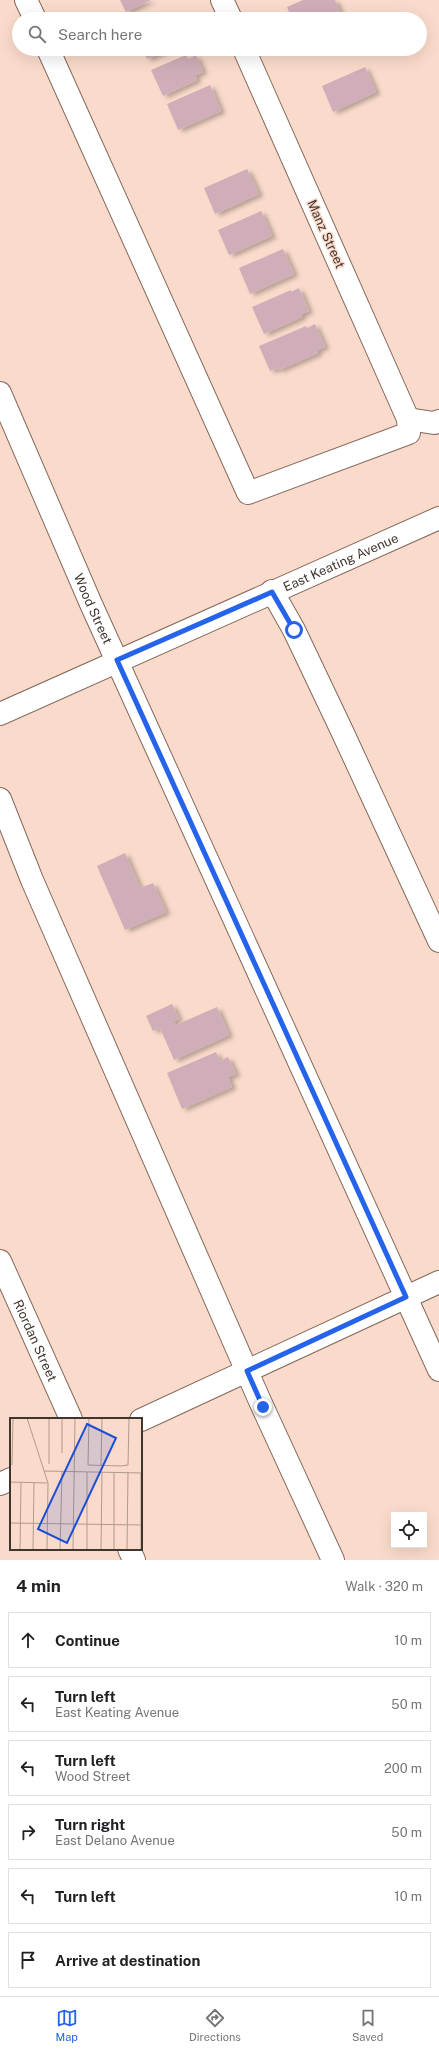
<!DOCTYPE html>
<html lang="en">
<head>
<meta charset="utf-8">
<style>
  :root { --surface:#fff; --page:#f2f2f2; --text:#202124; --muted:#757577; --line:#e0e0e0; --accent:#2563eb }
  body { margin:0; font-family:"Public Sans",sans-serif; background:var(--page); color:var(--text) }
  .controls { position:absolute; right:12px; bottom:12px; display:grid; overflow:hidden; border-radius:0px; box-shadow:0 4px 16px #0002 }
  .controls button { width:36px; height:36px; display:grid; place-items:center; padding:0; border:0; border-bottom:1px solid var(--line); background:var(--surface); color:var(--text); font:20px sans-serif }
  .stop { position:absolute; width:12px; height:12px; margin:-9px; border:3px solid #2563eb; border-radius:50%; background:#fff }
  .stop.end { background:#2563eb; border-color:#fff; box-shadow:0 1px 4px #0008 }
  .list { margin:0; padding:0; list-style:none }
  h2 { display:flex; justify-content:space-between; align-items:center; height:52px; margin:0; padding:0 16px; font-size:17px }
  h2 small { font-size:13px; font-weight:400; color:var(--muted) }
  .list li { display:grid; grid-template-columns:26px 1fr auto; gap:12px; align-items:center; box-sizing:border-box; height:56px; margin:0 8px 8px; padding:0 8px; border:1px solid var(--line); border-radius:0px }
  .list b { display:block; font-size:15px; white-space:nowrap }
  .list p { margin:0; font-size:13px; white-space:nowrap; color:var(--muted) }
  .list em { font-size:13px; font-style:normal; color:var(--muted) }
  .icon { flex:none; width:22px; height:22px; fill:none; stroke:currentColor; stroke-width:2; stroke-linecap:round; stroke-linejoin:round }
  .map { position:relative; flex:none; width:439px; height:1560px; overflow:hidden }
  .search { position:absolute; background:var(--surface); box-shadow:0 4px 16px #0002; left:12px; right:12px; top:12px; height:44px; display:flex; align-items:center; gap:10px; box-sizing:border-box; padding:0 14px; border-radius:22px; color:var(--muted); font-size:15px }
  .sheet { height:436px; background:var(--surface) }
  nav { display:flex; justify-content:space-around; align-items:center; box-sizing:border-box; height:56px; border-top:1px solid var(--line); background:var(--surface); font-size:11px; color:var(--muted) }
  nav a { display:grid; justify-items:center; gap:2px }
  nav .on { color:var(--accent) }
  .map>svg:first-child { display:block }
  .building { fill:#cfaeb9; filter:url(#shadow) }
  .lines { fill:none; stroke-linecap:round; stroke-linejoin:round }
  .minor-casing { stroke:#84695c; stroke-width:24 }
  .minor { stroke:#fff; stroke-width:22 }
  .route { stroke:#2563eb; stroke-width:5 }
  .labels { text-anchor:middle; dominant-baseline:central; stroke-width:3; stroke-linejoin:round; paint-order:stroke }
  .street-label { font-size:13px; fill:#41352f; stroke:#fadbcb }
  .inset-road { fill:none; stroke:#b0998d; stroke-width:1 }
  .view { fill:#1d4ed8; fill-opacity:0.15; stroke:#1d4ed8; stroke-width:2 }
  .inset-edge { fill:none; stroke:#41352f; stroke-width:2 }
</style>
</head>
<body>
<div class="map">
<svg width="439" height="1560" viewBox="0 0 439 1560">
  <defs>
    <filter id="shadow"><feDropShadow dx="4.5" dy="2.5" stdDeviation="2" flood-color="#0004"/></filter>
  </defs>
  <rect width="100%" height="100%" fill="#fadbcb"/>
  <!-- building -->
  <path class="building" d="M 120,0 L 151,0 L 126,12 Z
    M 303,0 L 335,0 L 341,14 L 329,19 L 292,19 L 287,7 Z
    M 143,49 L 169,49 L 147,59 Z
    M 186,55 L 188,59 L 196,55 L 203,72 L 195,75 L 197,80 L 163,96 L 151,70 Z
    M 365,67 L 376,92 L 333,112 L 322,86 Z
    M 210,85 L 221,111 L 178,130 L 167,104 Z
    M 247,169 L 259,194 L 215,214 L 204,188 Z
    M 261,211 L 272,236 L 229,255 L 218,230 Z
    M 283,249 L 294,274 L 250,294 L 239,268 Z
    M 299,288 L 309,311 L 301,314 L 302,317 L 264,334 L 252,307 L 291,290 L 291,292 Z
    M 315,324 L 325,347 L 317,350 L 318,353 L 279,370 L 278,368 L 270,371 L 259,346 L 306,326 L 307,328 Z
    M 125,853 L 140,888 L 153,883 L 166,912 L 125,930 L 97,866 Z
    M 172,1004 L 179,1019 L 174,1021 L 176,1025 L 217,1007 L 229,1035 L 174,1060 L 160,1028 L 153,1031 L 146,1016 Z
    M 216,1052 L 220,1061 L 228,1057 L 236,1074 L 228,1077 L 232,1087 L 182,1109 L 167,1073 Z"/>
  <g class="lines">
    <defs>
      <g id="minor">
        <path d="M 26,0 L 35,19"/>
        <path d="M 222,0 L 231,19"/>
        <path d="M 48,49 L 248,493 L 409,433 L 408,419 L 244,49"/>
        <path id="s1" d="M 0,393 L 91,604 L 439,1370"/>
        <path d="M 408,419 L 434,423 L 439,421"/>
        <path d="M 272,591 L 294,630 L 342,731 L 439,941"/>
        <path id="s2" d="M 0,714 L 439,518"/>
        <path d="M 0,799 L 32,880 L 259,1399 L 333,1560"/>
        <path id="s3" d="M 0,1261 L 71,1419"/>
        <path d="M 141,1420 L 439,1282"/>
        <path d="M 0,1484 L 11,1479"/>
        <path d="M 129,1549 L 134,1560"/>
      </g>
    </defs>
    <!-- minor casing -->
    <use href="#minor" class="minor-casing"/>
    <!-- minor -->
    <use href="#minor" class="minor"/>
  </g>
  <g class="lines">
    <!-- route -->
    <path class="route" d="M 263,1407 L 247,1371 L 406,1297 L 117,660 L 272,592 L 294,630"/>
  </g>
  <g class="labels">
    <!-- street labels -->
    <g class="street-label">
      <text transform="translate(326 234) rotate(66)">Manz Street</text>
      <text stroke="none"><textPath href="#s2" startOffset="373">East Keating Avenue</textPath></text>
      <text stroke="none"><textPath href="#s1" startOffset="235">Wood Street</textPath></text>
      <text stroke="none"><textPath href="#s3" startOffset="87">Riordan Street</textPath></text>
    </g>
  </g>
  <!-- overview -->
  <g transform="translate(10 1418)">
    <rect width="132" height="132" fill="#fadbcb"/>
    <path class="inset-road" d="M 17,0 L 38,65 L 37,132M 79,0 L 78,47 L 111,48 L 118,47 L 119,0M 132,4 L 132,48M 52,35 L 52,0M 39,46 L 39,0M 2,47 L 3,0M 91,47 L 92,0M 34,53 L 132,55M 0,64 L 37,65M 0,105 L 132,107M 10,132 L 11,65M 23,132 L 24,65M 50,132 L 52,54M 63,132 L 65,0M 77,132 L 77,54M 91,132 L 92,54M 104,132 L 104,55M 117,132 L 118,54M 131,132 L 131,55"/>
    <path class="view" d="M 77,6 L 106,20 L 57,125 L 28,111 Z"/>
    <rect width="132" height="132" class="inset-edge"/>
  </g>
</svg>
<div class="controls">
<button><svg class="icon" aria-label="locate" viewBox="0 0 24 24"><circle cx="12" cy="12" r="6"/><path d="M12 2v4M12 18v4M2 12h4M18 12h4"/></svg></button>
</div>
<div class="stop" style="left:294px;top:630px"></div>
<div class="stop end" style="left:263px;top:1407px"></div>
<div class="search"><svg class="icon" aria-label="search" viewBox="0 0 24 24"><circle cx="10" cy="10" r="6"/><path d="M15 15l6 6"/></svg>Search here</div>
</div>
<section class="sheet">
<h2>4 min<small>Walk · 320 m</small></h2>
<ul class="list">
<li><svg class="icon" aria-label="ahead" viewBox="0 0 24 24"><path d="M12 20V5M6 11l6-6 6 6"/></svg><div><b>Continue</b></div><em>10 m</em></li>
<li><svg class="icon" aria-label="left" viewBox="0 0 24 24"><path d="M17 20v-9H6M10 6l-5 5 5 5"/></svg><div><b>Turn left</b><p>East Keating Avenue</p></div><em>50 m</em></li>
<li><svg class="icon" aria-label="left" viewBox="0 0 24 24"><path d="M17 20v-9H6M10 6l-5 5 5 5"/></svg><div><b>Turn left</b><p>Wood Street</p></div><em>200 m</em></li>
<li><svg class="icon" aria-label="right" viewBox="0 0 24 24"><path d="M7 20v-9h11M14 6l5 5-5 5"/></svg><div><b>Turn right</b><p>East Delano Avenue</p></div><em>50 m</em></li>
<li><svg class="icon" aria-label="left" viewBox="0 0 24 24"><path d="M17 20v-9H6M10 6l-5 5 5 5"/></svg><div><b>Turn left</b></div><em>10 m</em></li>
<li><svg class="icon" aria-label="arrive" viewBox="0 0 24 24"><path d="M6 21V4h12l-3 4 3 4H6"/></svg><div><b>Arrive at destination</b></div></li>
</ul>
</section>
<nav>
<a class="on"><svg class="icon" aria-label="map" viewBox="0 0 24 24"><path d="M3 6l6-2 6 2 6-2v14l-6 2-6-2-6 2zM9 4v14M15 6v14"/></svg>Map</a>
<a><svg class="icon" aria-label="directions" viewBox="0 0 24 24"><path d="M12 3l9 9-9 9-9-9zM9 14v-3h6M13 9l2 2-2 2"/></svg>Directions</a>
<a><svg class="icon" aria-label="saved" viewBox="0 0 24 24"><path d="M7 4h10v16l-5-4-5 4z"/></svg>Saved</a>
</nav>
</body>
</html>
